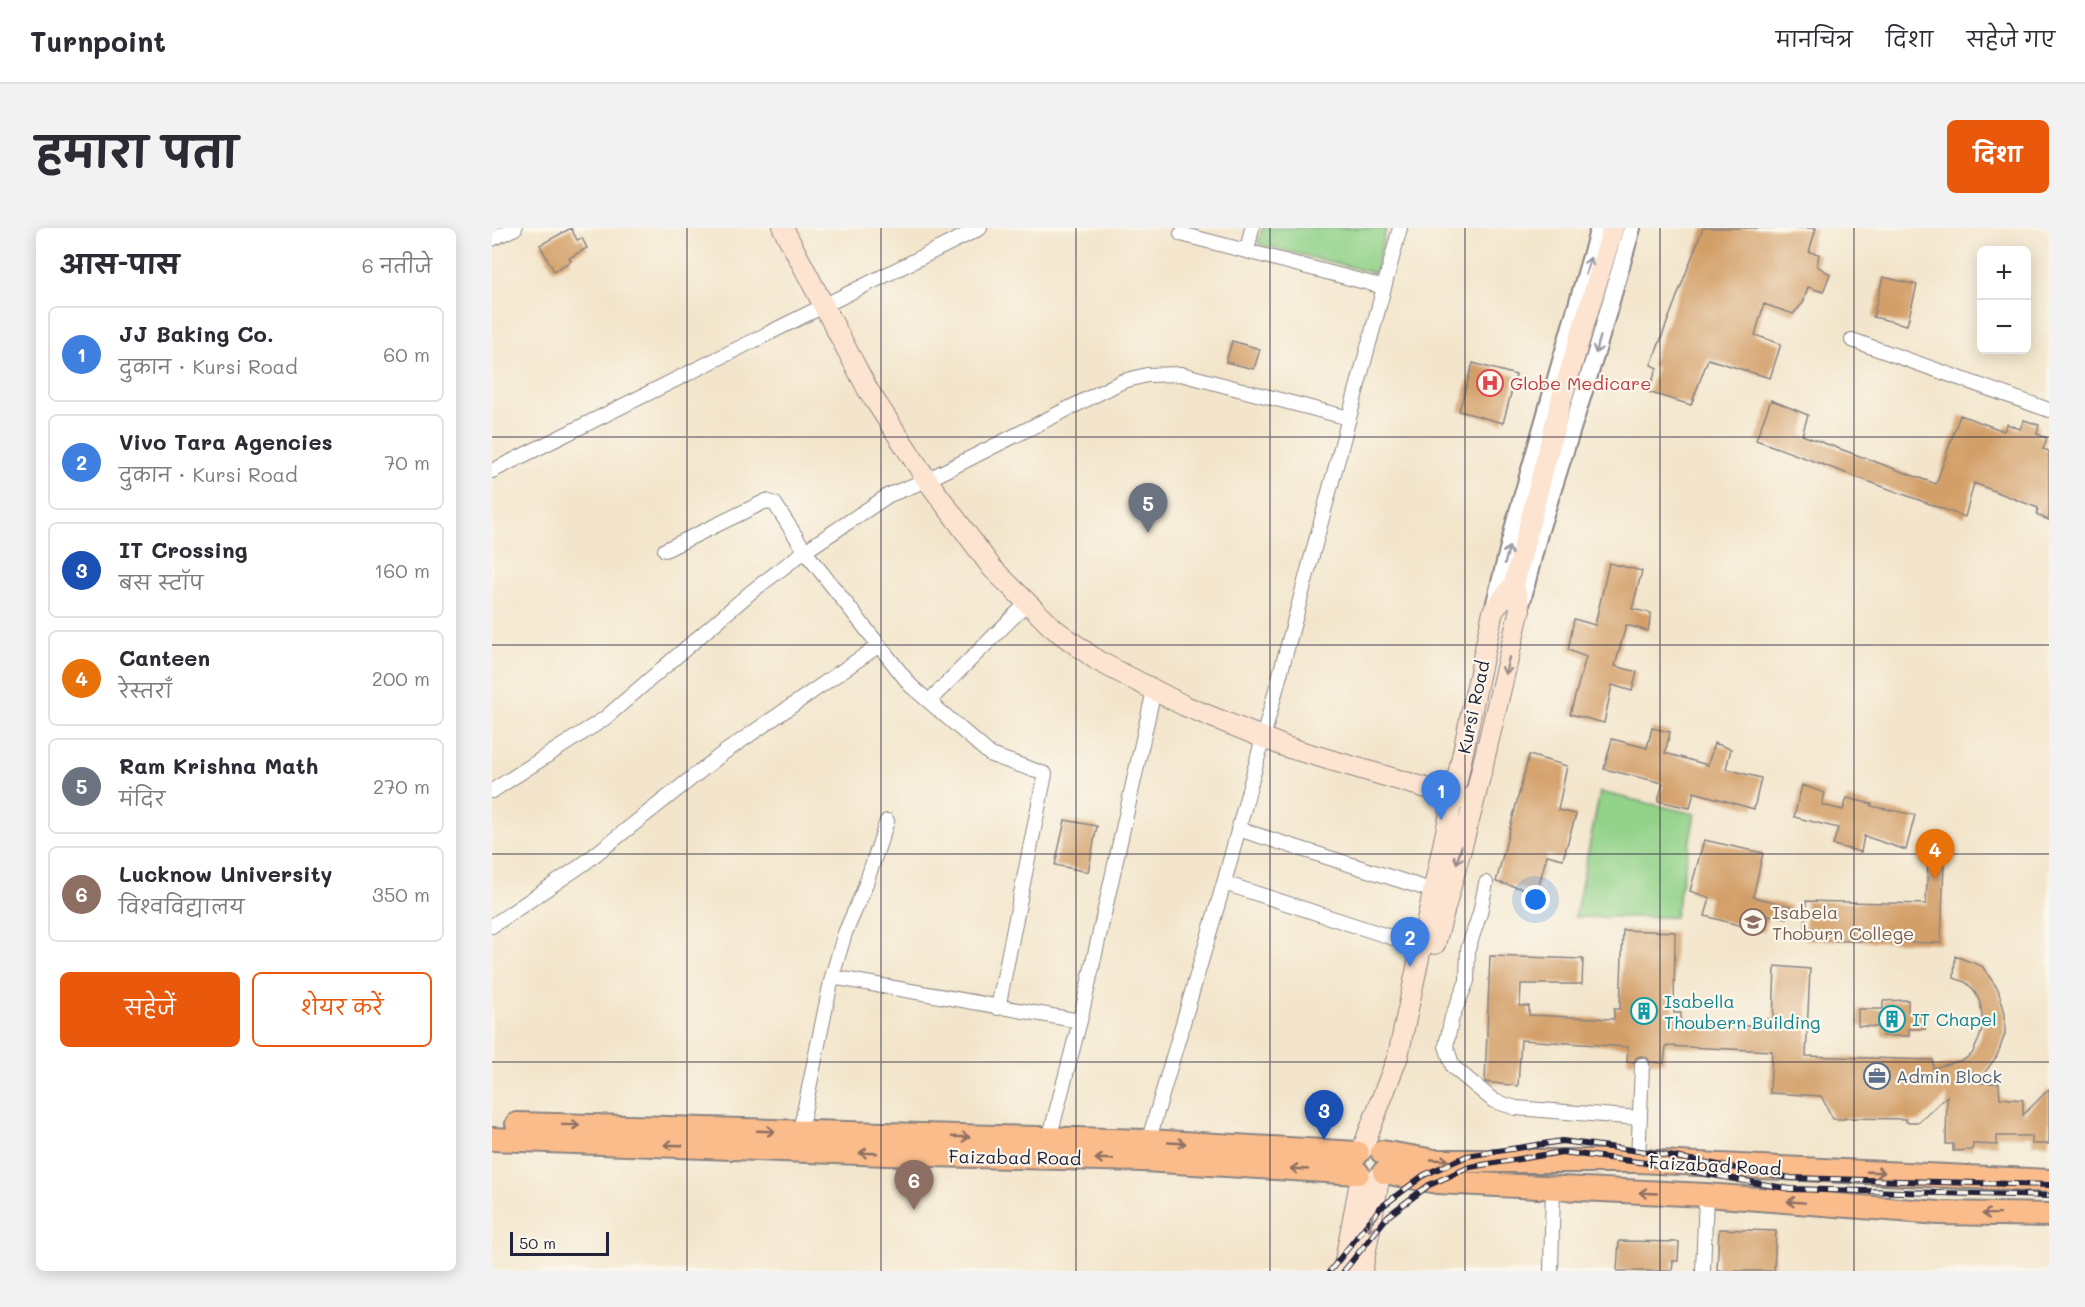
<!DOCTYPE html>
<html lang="hi">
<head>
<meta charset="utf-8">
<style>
  :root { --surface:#fff; --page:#f2f2f3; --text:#2b2b33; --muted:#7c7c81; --line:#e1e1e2; --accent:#ea580c }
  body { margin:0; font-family:Mali,"Playpen Sans Deva",sans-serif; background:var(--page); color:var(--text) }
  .controls { position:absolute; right:18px; top:18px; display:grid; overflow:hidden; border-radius:9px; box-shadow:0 3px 15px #0003 }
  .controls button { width:54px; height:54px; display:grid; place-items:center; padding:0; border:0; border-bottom:2px solid var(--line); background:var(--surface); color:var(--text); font:30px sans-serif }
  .scale { position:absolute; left:18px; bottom:15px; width:99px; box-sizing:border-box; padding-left:6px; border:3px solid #22223b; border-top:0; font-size:16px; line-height:21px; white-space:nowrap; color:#22223b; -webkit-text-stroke:4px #fbf7ec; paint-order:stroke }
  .you { position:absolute; left:1044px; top:672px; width:21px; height:21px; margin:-15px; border:4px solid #fff; border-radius:50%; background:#1a73e8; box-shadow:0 0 0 9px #1a73e833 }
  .badge { display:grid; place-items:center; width:39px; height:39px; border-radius:50%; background:var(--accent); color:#fff; font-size:20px; font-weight:700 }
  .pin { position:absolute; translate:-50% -50px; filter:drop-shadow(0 2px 3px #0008) }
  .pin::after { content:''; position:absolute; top:32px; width:21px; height:18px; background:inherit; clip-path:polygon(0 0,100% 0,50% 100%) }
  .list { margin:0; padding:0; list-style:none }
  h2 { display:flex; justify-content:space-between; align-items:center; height:78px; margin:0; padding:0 24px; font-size:26px }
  h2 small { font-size:20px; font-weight:400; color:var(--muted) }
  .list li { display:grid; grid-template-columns:39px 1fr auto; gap:18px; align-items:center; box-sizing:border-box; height:96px; margin:0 12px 12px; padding:0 12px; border:2px solid var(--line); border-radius:9px }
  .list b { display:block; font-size:22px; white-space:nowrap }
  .list p { margin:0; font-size:20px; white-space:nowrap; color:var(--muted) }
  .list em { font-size:20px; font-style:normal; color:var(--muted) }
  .actions { display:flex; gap:12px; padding:18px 24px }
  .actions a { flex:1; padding:14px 0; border:2px solid var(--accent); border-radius:9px; text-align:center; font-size:21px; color:var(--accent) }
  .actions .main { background:var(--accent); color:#fff }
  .map { position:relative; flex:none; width:1557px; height:1043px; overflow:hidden; border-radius:9px }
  header { display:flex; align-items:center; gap:36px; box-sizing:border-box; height:84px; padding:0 30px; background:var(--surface); border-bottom:2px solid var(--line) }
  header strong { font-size:28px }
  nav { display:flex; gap:33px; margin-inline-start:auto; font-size:21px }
  .intro { display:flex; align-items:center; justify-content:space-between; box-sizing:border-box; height:144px; padding:0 36px }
  h1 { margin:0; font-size:42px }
  .button { padding:15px 27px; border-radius:9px; background:var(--accent); color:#fff; font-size:21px; font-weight:700 }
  main { display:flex; gap:36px; padding:0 36px }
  aside { flex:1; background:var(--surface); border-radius:9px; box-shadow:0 3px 15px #0003 }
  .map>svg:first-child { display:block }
  .green { fill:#92d289; stroke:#5a7a62; stroke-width:1.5 }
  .building { fill:#d39f68 }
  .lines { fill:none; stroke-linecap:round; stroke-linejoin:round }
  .minor-casing { stroke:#8a8483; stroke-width:16 }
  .tertiary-casing { stroke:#8a8483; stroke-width:20 }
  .secondary-casing { stroke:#8a8483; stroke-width:22 }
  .primary-casing { stroke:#8a8483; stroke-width:26 }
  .minor { stroke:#fff; stroke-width:14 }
  .tertiary { stroke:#fff; stroke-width:16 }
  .secondary { stroke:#fde4d1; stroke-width:20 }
  .primary { stroke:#fabc8b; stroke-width:22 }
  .rail-casing { stroke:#22223b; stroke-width:6 }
  .rail { stroke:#fbf7ec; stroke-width:4; stroke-dasharray:11; stroke-linecap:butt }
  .oneway { stroke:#9c9ca7 }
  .oneway2 { stroke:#9a8d8e }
  .oneway3 { stroke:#8e6f63 }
  .grid { fill:none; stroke:#22223b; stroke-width:1.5; stroke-opacity:0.55 }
  .labels { text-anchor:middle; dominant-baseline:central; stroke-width:4.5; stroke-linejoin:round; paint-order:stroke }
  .health-label { font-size:18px; fill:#be3a42; stroke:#fbf7ec; text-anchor:start }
  .street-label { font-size:18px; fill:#22223b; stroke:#fbf7ec }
  .education-label { font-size:18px; fill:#785e54; stroke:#fbf7ec; text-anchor:start }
  .culture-label { font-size:18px; fill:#0d838f; stroke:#fbf7ec; text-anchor:start }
  .service-label { font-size:18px; fill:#4e5e75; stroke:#fbf7ec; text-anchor:start }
</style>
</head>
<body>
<header>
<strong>Turnpoint</strong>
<nav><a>मानचित्र</a><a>दिशा</a><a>सहेजे गए</a></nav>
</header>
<div class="intro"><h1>हमारा पता</h1><a class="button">दिशा</a></div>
<main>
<aside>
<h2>आस-पास<small>6 नतीजे</small></h2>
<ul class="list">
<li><span class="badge" style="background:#3f7fe0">1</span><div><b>JJ Baking Co.</b><p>दुकान · Kursi Road</p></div><em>60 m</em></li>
<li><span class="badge" style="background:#3f7fe0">2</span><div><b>Vivo Tara Agencies</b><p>दुकान · Kursi Road</p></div><em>70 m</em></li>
<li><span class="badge" style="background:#1a4fb4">3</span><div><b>IT Crossing</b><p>बस स्टॉप</p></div><em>160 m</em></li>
<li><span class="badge" style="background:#e8710a">4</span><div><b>Canteen</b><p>रेस्तराँ</p></div><em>200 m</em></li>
<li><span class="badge" style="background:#6b7280">5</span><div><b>Ram Krishna Math</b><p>मंदिर</p></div><em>270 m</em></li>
<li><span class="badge" style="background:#8d6e63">6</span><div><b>Lucknow University</b><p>विश्वविद्यालय</p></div><em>350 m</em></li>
</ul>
<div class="actions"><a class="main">सहेजें</a><a>शेयर करें</a></div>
</aside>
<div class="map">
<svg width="1557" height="1043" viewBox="0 0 1557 1043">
  <rect width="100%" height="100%" fill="#fbf7ec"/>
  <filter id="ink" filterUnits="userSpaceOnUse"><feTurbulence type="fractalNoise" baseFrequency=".0167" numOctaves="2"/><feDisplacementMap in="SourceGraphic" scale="12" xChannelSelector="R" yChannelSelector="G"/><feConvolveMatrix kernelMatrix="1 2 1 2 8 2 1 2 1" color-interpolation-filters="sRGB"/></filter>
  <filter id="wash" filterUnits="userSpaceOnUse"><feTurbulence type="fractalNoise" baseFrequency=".008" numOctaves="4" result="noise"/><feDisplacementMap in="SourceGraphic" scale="24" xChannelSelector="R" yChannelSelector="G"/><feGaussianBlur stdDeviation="1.35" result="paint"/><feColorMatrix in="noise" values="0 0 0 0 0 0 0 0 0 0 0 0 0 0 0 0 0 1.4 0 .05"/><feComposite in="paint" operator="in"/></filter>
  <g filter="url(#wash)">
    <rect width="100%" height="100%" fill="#f3e5cb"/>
    <!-- green -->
    <path class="green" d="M 770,0 L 894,0 L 883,45 L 766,16 Z
      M 1108,564 L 1203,586 L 1183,689 L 1083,689 Z"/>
    <g id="blocks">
      <!-- building -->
      <path class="building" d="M 79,0 L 85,12 L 90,10 L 95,20 L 77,30 L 79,33 L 62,43 L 48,17 Z
        M 1211,0 L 1324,0 L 1317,24 L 1327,26 L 1325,38 L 1338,46 L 1331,64 L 1316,59 L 1311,75 L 1301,86 L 1272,76 L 1263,107 L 1289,116 L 1278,150 L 1216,131 L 1199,177 L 1156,164 L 1165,140 L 1159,137 Z
        M 1391,49 L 1425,57 L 1415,97 L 1381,89 Z
        M 740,113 L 768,121 L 762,141 L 734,134 Z
        M 981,135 L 1024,147 L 1011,195 L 967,183 Z
        M 1279,172 L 1316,187 L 1310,207 L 1444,256 L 1468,187 L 1512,203 L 1515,196 L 1528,201 L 1532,192 L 1547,197 L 1545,206 L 1555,210 L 1551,221 L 1557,223 L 1557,292 L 1545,287 L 1546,280 L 1482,255 L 1473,289 L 1264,212 Z
        M 1117,335 L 1150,343 L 1140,381 L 1159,385 L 1156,403 L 1134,397 L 1123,438 L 1145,444 L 1140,463 L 1120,457 L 1112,495 L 1078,486 L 1094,429 L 1076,422 L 1082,391 L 1103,397 Z
        M 1160,500 L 1178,504 L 1173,525 L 1216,537 L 1222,515 L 1239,521 L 1234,541 L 1269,550 L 1262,581 L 1202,564 L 1198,580 L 1166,573 L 1171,555 L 1112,541 L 1120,511 L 1155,520 Z
        M 1037,527 L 1075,538 L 1066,582 L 1084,586 L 1071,631 L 1055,627 L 1045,664 L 1004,654 Z
        M 1310,557 L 1333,565 L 1330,577 L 1351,582 L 1355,570 L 1380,576 L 1379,578 L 1423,587 L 1414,622 L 1372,608 L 1369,624 L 1341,617 L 1346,600 L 1302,589 Z
        M 573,592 L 605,598 L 596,644 L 563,637 Z
        M 1212,612 L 1271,625 L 1261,669 L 1299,678 L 1295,690 L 1277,687 L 1272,704 L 1213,688 L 1218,670 L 1198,663 Z
        M 1436,633 L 1452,634 L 1449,715 L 1313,712 L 1314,673 L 1434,676 Z
        M 1131,702 L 1183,704 L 1182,785 L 1189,785 L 1189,794 L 1275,799 L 1275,791 L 1281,792 L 1283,738 L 1318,741 L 1314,828 L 1441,832 L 1441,840 L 1471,832 L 1480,826 L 1487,811 L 1491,798 L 1490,787 L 1488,774 L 1481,761 L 1473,754 L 1462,750 L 1463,728 L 1490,738 L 1506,761 L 1513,785 L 1513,806 L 1505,828 L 1485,855 L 1507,855 L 1508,870 L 1531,872 L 1531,887 L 1557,861 L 1557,916 L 1540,916 L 1540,908 L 1505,908 L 1505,917 L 1481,916 L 1480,922 L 1461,923 L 1461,916 L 1454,916 L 1455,868 L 1427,894 L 1414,894 L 1414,891 L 1353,890 L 1353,891 L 1341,891 L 1329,868 L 1278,865 L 1280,823 L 1174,818 L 1172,835 L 1158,834 L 1155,830 L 1150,828 L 1145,829 L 1142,834 L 1135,834 L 1136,819 L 1029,812 L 1026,858 L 993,854 L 998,728 L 1091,731 L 1090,756 L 1029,756 L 1028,778 L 1037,778 L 1037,787 L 1122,791 L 1122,781 L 1128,781 Z
        M 1416,772 L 1416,784 L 1434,784 L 1433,801 L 1417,801 L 1417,808 L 1390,808 L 1389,799 L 1366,798 L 1366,781 L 1391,781 L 1391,773 Z
        M 1227,1001 L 1284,1003 L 1282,1043 L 1225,1043 Z
        M 1127,1013 L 1187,1014 L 1186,1033 L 1181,1033 L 1180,1043 L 1125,1043 Z"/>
    </g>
  </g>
  <g filter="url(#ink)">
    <use href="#blocks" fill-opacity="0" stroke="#8a8483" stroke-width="1.5"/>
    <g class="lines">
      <defs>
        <path id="minor" d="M 689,6 L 892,59
          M 0,11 L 23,0
          M 755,23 L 760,0
          M 1360,112 L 1557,182
          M 0,243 L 488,0
          M 173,322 L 274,273 L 283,276 L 315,326 L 419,458 L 499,527 L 553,546 L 506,780
          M 437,473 L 535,375
          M 0,563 L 112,491 L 259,364 L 313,323 L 397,267 L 435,252 L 631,153 L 655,147 L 689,146 L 857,190
          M 746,601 L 942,663
          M 732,655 L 929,719
          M 994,655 L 988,685 L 976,721 L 975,753 L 960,789 L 954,818 L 961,839 L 1002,873 L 1024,880 L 1147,890
          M 0,698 L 90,637 L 230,526 L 386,418
          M 340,749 L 588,793
          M 307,908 L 340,749 L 353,705 L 371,664 L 395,593
          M 556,915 L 588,793 L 662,462
          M 655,918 L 732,655 L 908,0
          M 1146,933 L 1150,837
          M 1059,1043 L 1061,960
          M 1211,1043 L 1214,967"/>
        <path id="tertiary" d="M 1002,379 L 1023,294 L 1107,0
          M 1028,381 L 1047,305 L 1104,125 L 1140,0"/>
        <path id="secondary" d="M 291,0 L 376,162 L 435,252 L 500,340 L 561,400 L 606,433 L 693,478 L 794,519 L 982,574
          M 943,716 L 982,574 L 1028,381 L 1022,356
          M 870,922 L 906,828 L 1001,383 L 1022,356 L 1069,173 L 1121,0
          M 851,1043 L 869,948
          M 870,1043 L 888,947"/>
        <path id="primary" d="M 25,896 L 656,913 L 866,925
          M 0,911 L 395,926 L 651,932 L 866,945
          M 890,924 L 943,933 L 1146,933 L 1557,953
          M 892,944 L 945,954 L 1214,967 L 1447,985 L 1557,987"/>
      </defs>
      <!-- minor casing -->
      <use href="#minor" class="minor-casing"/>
      <!-- tertiary casing -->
      <use href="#tertiary" class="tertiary-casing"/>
      <!-- secondary casing -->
      <use href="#secondary" class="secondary-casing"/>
      <!-- primary casing -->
      <use href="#primary" class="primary-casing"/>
      <!-- minor -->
      <use href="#minor" class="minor"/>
      <!-- tertiary -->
      <use href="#tertiary" class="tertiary"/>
      <!-- secondary -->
      <use href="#secondary" class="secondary"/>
      <!-- primary -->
      <use href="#primary" class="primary"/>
      <defs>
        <path id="rail" d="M 838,1043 L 888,980 L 932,947 L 975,928 L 1070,913 L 1155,924 L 1299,950 L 1557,957
          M 852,1043 L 896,988 L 937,957 L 978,939 L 1070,924 L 1154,935 L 1298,961 L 1557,968"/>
      </defs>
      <!-- rail casing -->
      <use href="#rail" class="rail-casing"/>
      <!-- rail -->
      <use href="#rail" class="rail"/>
    </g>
    <!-- one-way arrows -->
    <defs><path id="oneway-shaft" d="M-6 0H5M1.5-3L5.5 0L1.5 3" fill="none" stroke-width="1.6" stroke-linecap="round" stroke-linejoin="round" transform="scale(1.5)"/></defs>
    <g class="oneway">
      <use href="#oneway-shaft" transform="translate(1096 38) rotate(-74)"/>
      <use href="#oneway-shaft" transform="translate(1106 117) rotate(106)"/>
      <use href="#oneway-shaft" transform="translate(1015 327) rotate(-76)"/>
    </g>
    <g class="oneway2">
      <use href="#oneway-shaft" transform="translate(1015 438) rotate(103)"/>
      <use href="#oneway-shaft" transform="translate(967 627) rotate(106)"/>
      <use href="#oneway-shaft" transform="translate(879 995) rotate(101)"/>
    </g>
    <g class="oneway3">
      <use href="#oneway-shaft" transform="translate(79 897) rotate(1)"/>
      <use href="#oneway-shaft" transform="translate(274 903) rotate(2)"/>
      <use href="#oneway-shaft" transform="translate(469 909) rotate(2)"/>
      <use href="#oneway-shaft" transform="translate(685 915) rotate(3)"/>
      <use href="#oneway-shaft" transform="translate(181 917) rotate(-178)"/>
      <use href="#oneway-shaft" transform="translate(376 925) rotate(-178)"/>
      <use href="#oneway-shaft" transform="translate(612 931) rotate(-178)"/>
      <use href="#oneway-shaft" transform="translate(948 932) rotate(3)"/>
      <use href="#oneway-shaft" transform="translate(807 941) rotate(-177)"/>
      <use href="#oneway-shaft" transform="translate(1384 944) rotate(2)"/>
      <use href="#oneway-shaft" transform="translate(1156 965) rotate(-177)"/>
      <use href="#oneway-shaft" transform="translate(1304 974) rotate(-176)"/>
      <use href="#oneway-shaft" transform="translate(1499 986) rotate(-179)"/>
    </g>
  </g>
  <!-- grid -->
  <path class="grid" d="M 195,0 L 195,1043M 389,0 L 389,1043M 584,0 L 584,1043M 778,0 L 778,1043M 973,0 L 973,1043M 1168,0 L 1168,1043M 1362,0 L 1362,1043M 0,209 L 1557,209M 0,417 L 1557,417M 0,626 L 1557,626M 0,834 L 1557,834"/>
  <!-- icons -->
  <defs>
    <symbol id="hospital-ring" viewBox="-11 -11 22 22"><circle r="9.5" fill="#fbf7ec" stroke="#e0444e" stroke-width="1.5"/><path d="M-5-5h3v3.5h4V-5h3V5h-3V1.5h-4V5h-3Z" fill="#e0444e"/></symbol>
    <symbol id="university-ring" viewBox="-11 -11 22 22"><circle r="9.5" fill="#fbf7ec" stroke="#8d6e63" stroke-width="1.5"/><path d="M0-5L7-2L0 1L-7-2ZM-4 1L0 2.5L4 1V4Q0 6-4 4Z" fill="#8d6e63"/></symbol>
    <symbol id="building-ring" viewBox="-11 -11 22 22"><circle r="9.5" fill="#fbf7ec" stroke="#0f9aa8" stroke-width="1.5"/><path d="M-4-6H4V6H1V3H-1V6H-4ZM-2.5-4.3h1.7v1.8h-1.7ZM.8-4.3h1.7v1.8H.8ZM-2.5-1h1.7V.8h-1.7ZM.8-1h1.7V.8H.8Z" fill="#0f9aa8"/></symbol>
    <symbol id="office-ring" viewBox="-11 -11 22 22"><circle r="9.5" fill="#fbf7ec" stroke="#5c6f8a" stroke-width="1.5"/><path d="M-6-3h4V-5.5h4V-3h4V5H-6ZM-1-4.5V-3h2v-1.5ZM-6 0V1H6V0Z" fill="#5c6f8a"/></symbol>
  </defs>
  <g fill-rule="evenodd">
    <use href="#hospital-ring" x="983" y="140" width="30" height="30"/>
    <use href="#university-ring" x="1246" y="679" width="30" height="30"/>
    <use href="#building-ring" x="1137" y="768" width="30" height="30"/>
    <use href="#building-ring" x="1385" y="776" width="30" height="30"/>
    <use href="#office-ring" x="1370" y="833" width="30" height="30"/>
  </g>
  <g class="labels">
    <!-- health labels -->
    <g class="health-label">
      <text x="1018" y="155">Globe Medicare</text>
    </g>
    <!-- street labels -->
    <g class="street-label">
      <text transform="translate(981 479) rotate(-78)">Kursi Road</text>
      <text transform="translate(523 929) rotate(1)">Faizabad Road</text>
      <text transform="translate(1223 937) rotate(3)">Faizabad Road</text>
    </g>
    <!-- education labels -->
    <g class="education-label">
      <text x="1280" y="684">Isabela<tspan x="1280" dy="21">Thoburn College</tspan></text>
    </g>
    <!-- culture labels -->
    <g class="culture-label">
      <text x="1172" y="773">Isabella<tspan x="1172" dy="21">Thoubern Building</tspan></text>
      <text x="1420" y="791">IT Chapel</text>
    </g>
    <!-- service labels -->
    <g class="service-label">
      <text x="1404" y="848">Admin Block</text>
    </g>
  </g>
</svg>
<div class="controls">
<button>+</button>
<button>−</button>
</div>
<div class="scale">50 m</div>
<div class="you"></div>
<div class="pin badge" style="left:949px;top:592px;background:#3f7fe0">1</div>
<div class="pin badge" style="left:918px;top:739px;background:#3f7fe0">2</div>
<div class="pin badge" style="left:832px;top:912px;background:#1a4fb4">3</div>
<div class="pin badge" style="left:1443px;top:651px;background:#e8710a">4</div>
<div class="pin badge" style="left:656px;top:305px;background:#6b7280">5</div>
<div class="pin badge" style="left:422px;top:982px;background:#8d6e63">6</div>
</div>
</main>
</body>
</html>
